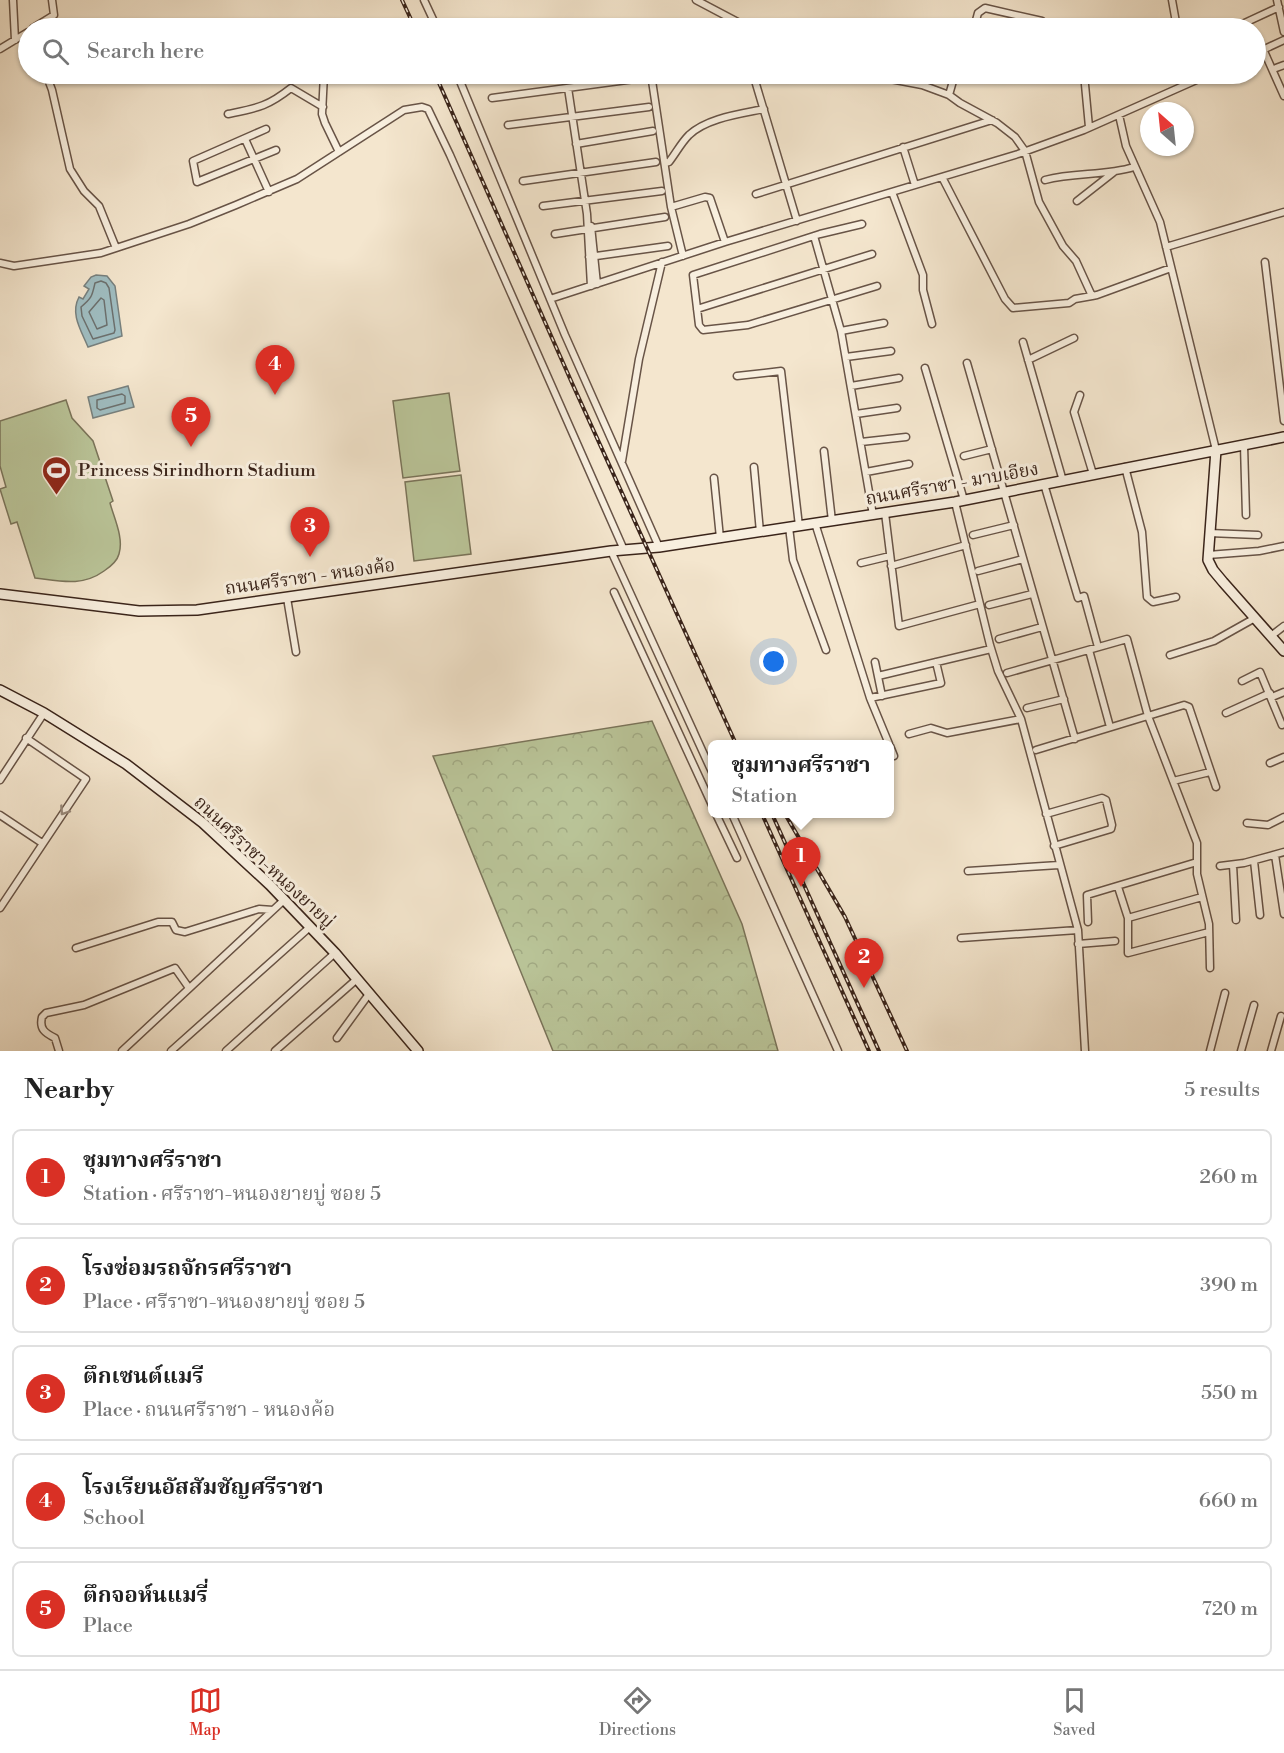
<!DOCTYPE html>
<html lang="en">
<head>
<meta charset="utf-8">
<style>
  :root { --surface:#fff; --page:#f6f6f6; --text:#222; --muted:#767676; --line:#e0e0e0; --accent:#d93025 }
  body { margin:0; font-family:"Libre Bodoni","Noto Serif Thai",serif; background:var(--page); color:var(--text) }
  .compass { position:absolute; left:1140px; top:102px; width:54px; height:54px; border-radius:50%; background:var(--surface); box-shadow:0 2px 4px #0004; rotate:333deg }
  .you { position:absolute; left:774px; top:662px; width:21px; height:21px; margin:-15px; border:4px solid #fff; border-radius:50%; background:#1a73e8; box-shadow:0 0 0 9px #1a73e833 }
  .badge { display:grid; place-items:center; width:39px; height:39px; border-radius:50%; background:var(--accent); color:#fff; font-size:20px; font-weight:700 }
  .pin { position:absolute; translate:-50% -50px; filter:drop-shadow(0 2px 3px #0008) }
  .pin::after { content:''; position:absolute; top:32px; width:21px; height:18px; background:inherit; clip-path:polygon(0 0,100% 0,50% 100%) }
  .popup { position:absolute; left:708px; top:740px; width:186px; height:78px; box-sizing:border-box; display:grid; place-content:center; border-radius:9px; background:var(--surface); filter:drop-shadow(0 2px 4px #0005); font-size:20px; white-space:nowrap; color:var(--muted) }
  .popup b { font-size:22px; color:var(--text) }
  .popup::after { content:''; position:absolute; left:50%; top:100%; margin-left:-12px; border:12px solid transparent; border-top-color:var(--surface) }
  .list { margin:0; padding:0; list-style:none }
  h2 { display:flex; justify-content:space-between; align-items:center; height:78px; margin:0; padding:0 24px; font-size:26px }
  h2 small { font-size:20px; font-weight:400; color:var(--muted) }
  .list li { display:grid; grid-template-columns:39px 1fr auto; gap:18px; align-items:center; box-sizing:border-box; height:96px; margin:0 12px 12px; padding:0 12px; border:2px solid var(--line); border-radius:9px }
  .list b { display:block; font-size:22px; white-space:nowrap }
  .list p { margin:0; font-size:20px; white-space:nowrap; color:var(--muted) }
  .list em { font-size:20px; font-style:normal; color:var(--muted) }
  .icon { flex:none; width:33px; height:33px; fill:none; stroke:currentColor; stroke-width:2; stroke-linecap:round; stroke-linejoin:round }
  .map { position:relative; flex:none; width:1284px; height:1051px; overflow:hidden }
  .search { position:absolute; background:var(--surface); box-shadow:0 2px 4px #0004; left:18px; right:18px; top:18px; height:66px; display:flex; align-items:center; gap:15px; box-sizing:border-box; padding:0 21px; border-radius:33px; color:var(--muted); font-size:22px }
  .sheet { height:618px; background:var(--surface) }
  nav { display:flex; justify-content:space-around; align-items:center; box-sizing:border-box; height:84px; border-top:2px solid var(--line); background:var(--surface); font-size:16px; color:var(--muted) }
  nav a { display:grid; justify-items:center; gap:3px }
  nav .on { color:var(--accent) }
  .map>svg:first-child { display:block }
  .grass { fill:#bac599; stroke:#7a745a; stroke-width:1.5 }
  .park { fill:url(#park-crowns); stroke:#7a745a; stroke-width:1.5 }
  .water { fill:#9fbdc1; stroke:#77807e; stroke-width:1.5 }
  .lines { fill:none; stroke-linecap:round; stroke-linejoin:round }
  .shore { stroke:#6c706e; stroke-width:1.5 }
  .street-casing { stroke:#685447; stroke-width:9 }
  .secondary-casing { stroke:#3a241a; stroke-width:12 }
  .street { stroke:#f8efdf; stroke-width:6 }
  .secondary { stroke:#f8efdf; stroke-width:9 }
  .rail-casing { stroke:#3a241a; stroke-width:4 }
  .rail { stroke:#f8efdf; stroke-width:1.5; stroke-dasharray:4.5; stroke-linecap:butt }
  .oneway { stroke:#998a7c }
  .labels { text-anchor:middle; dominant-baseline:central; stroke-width:6; stroke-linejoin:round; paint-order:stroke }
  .poi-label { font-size:18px; fill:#3a241a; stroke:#f8efdf; text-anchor:start }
  .street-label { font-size:18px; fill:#3a241a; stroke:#f8efdf }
</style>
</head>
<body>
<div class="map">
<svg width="1284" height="1051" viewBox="0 0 1284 1051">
  <defs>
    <pattern id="park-crowns" width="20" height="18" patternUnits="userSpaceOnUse" patternTransform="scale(1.5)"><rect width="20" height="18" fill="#bac599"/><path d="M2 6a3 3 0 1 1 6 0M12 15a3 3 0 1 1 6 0" fill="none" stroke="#a1a983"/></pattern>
  </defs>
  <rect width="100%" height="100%" fill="#f4e6ce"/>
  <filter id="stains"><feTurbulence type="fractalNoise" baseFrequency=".00333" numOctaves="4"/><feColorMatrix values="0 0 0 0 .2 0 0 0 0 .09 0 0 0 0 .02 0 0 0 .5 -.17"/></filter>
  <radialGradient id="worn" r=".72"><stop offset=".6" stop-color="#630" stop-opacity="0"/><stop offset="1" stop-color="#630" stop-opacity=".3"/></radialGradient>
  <!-- grass -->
  <path class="grass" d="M 449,393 L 460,471 L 403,478 L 393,401 Z
    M 66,400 L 72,418 L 93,441 L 113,501 L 110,503 C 114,518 124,538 119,554 C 117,562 110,567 104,571 C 82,587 60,581 35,578 L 17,522 L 11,524 L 0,489 L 6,487 L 0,466 L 0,421 Z
    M 461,475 L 471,554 L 414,561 L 405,482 Z"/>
  <!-- park -->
  <path class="park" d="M 652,721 L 742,924 L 778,1051 L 553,1051 L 433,756 Z"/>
  <!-- water -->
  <path class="water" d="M 96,275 L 107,276 L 115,286 L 122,336 L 88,347 C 81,330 70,314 79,297 L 83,299 L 89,289 L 84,286 L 91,277 Z
    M 128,386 L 134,407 L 93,418 L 88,397 Z"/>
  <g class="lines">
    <!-- shore -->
    <path class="shore" d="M 101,281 L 106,283 L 109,288 L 115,330 L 114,333 L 93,339 L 82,316 L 81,307 C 92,298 92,296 95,283 Z
      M 101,298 L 104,300 L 107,325 L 97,329 L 89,312 Z
      M 122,394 L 125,396 L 125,403 L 100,410 L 97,408 L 97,400 Z"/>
    <defs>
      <path id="street" d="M 13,0 L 15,40
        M 424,0 L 437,28
        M 696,0 L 749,28
        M 1172,0 L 1177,28
        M 1277,0 L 1284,32
        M 1236,27 L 1279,7
        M 33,28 L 54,15 L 52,0
        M 974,28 L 978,13 L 985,8 L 1042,21 L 1045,28
        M 0,49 L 28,32
        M 1263,49 L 1284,96
        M 1256,53 L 1284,40
        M 1276,68 L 1284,65
        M 46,74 L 52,90 L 70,169 L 84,191 L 99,206 L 116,248
        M 324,74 L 322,114 L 325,123 L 339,152
        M 457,74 L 565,335 L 659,547
        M 651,74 L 671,207 L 683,256
        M 753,74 L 797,221
        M 864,74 L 922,85 L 949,95 L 960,103 L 997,123 L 1015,137 L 1025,151 L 1039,202 L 1063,246 L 1076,261 L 1092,296 L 1097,295 L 1171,268
        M 1084,74 L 1089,127
        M 1183,74 L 1185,85
        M 568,88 L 587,214 L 591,286
        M 949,95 L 955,74
        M 492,98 L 642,78
        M 228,114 C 257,108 267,107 291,88 L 323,107
        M 1119,115 L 1126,146 L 1160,222 L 1216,450
        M 508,125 L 649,107
        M 266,129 L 193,161 L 197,182 L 276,150
        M 245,139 L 269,192
        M 576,144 L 653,131
        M 903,147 L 915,185
        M 665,163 L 669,162 C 676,153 681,143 689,135 C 707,118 740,114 764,109
        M 942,177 L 1005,299 L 1013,308 L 1069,303 L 1075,299 L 1092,296
        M 1045,180 C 1075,172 1105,176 1134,167
        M 523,181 L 656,162
        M 892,192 L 923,275 L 923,290 L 932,324
        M 756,194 L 992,120
        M 1077,201 L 1114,172
        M 543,206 L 662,191
        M 671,207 L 705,197 L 710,198 L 725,242
        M 862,224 L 820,234 L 693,275 L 699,325 L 703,330 L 748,325 L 877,286
        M 591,226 L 597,284
        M 555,234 L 665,217
        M 814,236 L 841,331 L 873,515
        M 1166,247 L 1284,212
        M 589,257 L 668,246
        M 1265,262 L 1284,421
        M 0,263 L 14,266 L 101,253 L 189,224 L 236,205 L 297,179 L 404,110 L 422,107 L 428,109 L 450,155 L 624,550
        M 550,299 L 725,242 L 1018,154 L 1084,130 L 1210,74
        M 697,309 L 872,254
        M 841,331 L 884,323
        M 1023,342 L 1063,481
        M 846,357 L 891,351
        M 1028,360 L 1074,338
        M 967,363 L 1075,739
        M 925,368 L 964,500
        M 737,376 L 781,371 L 799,526
        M 851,386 L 899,378
        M 1080,395 L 1074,412 L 1093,474
        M 856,414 L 897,408
        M 861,442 L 906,437
        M 1244,445 L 1246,515
        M 824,451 L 832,521
        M 964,456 L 992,449
        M 622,461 L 639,359 L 662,262
        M 754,467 L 760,532
        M 1125,467 L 1142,532 L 1147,597 L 1153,602 L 1176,597
        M 866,472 L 909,464
        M 714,478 L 720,538
        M 1044,484 L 1078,598 L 1084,596 L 1098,647
        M 955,502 L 990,645 L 998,671 L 1021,719 L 1078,930 L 1085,1051
        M 885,513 L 899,626 L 980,604
        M 815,523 L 870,698 L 889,744
        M 789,527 L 793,560 L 826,650
        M 1209,533 L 1258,535
        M 973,535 L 1014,525
        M 611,551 L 712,772
        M 1208,555 L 1259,551 L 1284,546
        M 861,563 L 890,556
        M 891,566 L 966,545
        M 978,571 L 1023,559
        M 614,592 L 712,805
        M 287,598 L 296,652
        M 989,605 L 1032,594
        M 1271,636 L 1284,626
        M 999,639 L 1042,627
        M 1089,650 L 1110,727
        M 1170,655 L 1214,641 L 1255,618
        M 875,662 L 882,696
        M 1007,673 L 1127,639 L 1148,716 L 1197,843 L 1197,874 L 1209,924 L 1210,968
        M 878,676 L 991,649
        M 1242,681 L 1260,672 L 1282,725
        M 1272,697 L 1284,692
        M 870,698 L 941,683 L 936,662
        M 1027,708 L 1064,699
        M 1226,713 L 1270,693
        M 909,734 L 931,728 L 947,733 L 1021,719
        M 890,746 L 894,756
        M 1036,750 L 1184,705 L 1189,707 L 1216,787
        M 1270,763 L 1284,757
        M 0,780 L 44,713
        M 1173,781 L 1210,772
        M 716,814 L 737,858
        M 732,814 L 838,1051
        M 1046,814 L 1102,798 L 1106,800 L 1112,825 L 1111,829 L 1054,846
        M 0,815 L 42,843
        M 1247,823 L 1268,825 L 1284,817
        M 1275,855 L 1284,914
        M 1254,861 L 1260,915
        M 1233,865 L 1236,920
        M 1220,866 L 1244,863 L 1284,852
        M 968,871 L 1059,865
        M 1118,887 L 1128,918 L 1128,953 L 1209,932
        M 0,908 L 86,779 L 26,738
        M 1128,918 L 1202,897
        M 1088,922 L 1087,895 L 1197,862
        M 961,938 L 1078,930
        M 1078,944 L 1115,941
        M 76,948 L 158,922 L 172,922 L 176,930 L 185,932 L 259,909 L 273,910
        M 337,1038 L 369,994
        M 59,1051 L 55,1038 C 45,1033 39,1029 42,1017 L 46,1013 L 84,1005 L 175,968 L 189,988
        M 122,1051 L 284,900
        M 171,1051 L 310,927
        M 226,1051 L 335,953
        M 275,1051 L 357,979
        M 1210,1051 L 1225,993
        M 1241,1051 L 1254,1005
        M 1271,1051 L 1281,1016"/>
      <path id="secondary" d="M 1216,450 L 1208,560 L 1213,570 L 1223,582 L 1284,651
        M 0,594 L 139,611 L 197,610 L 611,551 L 659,547 L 955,502 L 1284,437
        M 0,690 L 44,713 L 126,764 L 203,823 L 270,885 L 335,953 L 418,1051"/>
    </defs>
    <!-- street casing -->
    <use href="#street" class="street-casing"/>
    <!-- secondary casing -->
    <use href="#secondary" class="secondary-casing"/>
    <!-- street -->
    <use href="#street" class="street"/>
    <!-- secondary -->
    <use href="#secondary" class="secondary"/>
    <defs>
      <path id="rail" d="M 402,0 L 415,28
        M 435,74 L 572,383 L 736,744
        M 762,814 L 869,1051
        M 772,814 L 879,1051
        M 785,814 L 845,917 L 907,1051"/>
    </defs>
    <!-- rail casing -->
    <use href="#rail" class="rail-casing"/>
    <!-- rail -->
    <use href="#rail" class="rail"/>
  </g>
  <!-- one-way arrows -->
  <defs><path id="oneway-chevron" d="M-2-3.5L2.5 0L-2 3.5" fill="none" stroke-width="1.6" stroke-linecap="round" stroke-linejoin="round" transform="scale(1.5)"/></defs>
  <use class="oneway" href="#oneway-chevron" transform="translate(64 811) rotate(124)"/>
  <!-- icons -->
  <defs>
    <symbol id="stadium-pin" viewBox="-11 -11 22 30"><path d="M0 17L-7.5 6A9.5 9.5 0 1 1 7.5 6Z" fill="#8f2418" stroke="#f8efdf"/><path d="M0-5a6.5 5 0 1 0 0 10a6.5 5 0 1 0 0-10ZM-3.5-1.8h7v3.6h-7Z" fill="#fff"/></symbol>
  </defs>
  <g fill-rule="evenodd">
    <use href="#stadium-pin" x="40" y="454" width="33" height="45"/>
  </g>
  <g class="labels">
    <!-- poi labels -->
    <g class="poi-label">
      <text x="78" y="470">Princess Sirindhorn Stadium</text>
    </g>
    <!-- street labels -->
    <g class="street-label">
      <text transform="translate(952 484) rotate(-10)">ถนนศรีราชา - มาบเอียง</text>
      <text transform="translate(310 577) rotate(-8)">ถนนศรีราชา - หนองค้อ</text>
      <text transform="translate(264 862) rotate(43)">ถนนศรีราชา-หนองยายบู่</text>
    </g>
  </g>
  <rect width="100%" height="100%" filter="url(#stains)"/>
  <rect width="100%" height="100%" fill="url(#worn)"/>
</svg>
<svg class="compass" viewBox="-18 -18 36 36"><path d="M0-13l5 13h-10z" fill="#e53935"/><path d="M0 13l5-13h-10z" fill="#767676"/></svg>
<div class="you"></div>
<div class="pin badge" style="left:801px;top:887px">1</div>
<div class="popup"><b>ชุมทางศรีราชา</b>Station</div>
<div class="pin badge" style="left:864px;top:988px">2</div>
<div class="pin badge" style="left:310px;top:557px">3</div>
<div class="pin badge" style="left:275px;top:395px">4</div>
<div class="pin badge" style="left:191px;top:447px">5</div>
<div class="search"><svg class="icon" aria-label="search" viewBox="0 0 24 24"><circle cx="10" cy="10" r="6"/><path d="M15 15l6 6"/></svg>Search here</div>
</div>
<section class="sheet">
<h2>Nearby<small>5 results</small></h2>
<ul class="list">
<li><span class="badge">1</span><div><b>ชุมทางศรีราชา</b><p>Station · ศรีราชา-หนองยายบู่ ซอย 5</p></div><em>260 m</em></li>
<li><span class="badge">2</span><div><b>โรงซ่อมรถจักรศรีราชา</b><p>Place · ศรีราชา-หนองยายบู่ ซอย 5</p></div><em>390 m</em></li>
<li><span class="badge">3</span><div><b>ตึกเซนต์แมรี</b><p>Place · ถนนศรีราชา - หนองค้อ</p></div><em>550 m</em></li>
<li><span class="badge">4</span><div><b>โรงเรียนอัสสัมชัญศรีราชา</b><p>School</p></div><em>660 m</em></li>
<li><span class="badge">5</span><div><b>ตึกจอห์นแมรี่</b><p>Place</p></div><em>720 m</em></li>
</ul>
</section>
<nav>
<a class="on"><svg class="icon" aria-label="map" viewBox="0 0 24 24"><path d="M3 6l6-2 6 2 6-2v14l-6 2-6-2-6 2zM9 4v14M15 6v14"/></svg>Map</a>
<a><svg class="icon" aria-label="directions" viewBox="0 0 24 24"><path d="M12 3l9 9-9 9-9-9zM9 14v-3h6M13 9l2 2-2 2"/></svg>Directions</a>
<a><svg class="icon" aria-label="saved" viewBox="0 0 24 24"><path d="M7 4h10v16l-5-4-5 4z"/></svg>Saved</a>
</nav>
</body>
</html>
